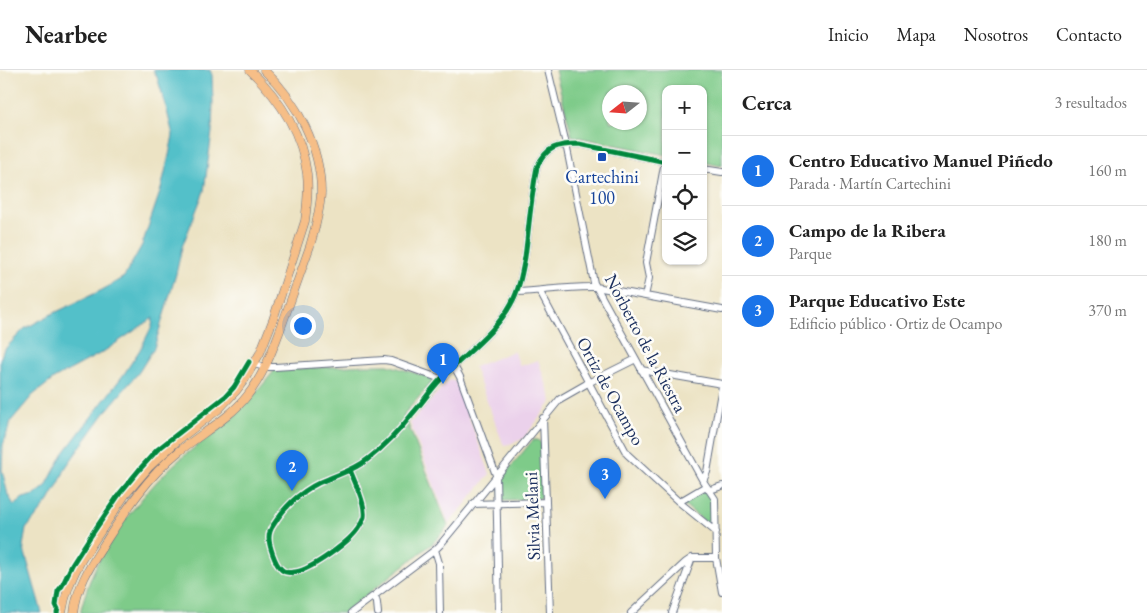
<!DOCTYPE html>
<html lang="es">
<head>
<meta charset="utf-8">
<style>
  :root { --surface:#fff; --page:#f6f6f6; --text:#222; --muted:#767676; --line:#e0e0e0; --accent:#1a73e8 }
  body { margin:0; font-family:"EB Garamond",serif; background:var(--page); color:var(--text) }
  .controls { position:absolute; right:15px; top:15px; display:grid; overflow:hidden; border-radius:10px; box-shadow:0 1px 4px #0004 }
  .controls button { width:45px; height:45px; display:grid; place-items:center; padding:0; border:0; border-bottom:1px solid var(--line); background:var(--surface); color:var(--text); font:25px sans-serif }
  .compass { position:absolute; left:602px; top:15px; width:45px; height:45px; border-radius:50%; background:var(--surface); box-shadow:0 1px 4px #0004; rotate:253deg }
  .you { position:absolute; left:302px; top:255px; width:18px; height:18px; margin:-12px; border:4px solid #fff; border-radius:50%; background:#1a73e8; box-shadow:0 0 0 8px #1a73e833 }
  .badge { display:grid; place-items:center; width:32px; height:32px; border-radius:50%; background:var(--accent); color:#fff; font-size:16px; font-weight:700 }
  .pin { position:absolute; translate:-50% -41px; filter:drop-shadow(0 1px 2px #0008) }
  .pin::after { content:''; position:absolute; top:26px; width:18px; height:15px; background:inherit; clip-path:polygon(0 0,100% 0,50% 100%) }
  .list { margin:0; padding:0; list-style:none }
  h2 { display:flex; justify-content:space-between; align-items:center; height:65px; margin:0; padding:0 20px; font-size:21px }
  h2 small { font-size:16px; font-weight:400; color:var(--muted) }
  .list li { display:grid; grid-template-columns:32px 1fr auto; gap:15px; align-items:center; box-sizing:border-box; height:70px; padding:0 20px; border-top:1px solid var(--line) }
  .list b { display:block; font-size:19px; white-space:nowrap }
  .list p { margin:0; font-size:16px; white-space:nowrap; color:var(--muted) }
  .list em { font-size:16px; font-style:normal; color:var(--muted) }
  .icon { flex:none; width:28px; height:28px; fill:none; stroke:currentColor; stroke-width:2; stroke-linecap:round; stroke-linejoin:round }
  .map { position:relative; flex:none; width:722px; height:543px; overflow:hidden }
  header { display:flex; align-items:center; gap:30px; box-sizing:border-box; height:70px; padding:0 25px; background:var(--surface); border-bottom:1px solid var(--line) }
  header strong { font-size:24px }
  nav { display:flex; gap:28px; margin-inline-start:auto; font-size:18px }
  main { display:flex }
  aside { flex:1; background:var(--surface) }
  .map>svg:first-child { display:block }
  .built { fill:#ebd1eb }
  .green { fill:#7ecb89; stroke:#4c7d74; fill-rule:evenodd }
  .water { fill:#52c0c9; stroke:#367894; fill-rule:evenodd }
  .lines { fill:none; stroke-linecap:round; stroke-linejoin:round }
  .minor-casing { stroke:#646e82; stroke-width:8 }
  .major-casing { stroke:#646e82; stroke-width:9 }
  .minor { stroke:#fff; stroke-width:6 }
  .major { stroke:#f6be87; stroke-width:8 }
  .cycleway-casing { stroke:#fdfcf7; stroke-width:8 }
  .cycleway { stroke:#00873e; stroke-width:5 }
  .transit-dot { fill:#1a4fb4; stroke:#fdfcf7; stroke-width:2 }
  .labels { text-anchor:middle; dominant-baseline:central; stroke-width:5; stroke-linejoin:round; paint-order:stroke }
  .transit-label { font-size:18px; fill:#164399; stroke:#fdfcf7 }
  .street-label { font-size:18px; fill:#1b2f5e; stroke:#fdfcf7 }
</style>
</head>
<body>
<header>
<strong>Nearbee</strong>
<nav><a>Inicio</a><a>Mapa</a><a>Nosotros</a><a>Contacto</a></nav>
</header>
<main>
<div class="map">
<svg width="722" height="543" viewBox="0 0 722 543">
  <rect width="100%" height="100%" fill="#fdfcf7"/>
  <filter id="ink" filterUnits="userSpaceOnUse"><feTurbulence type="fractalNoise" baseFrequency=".02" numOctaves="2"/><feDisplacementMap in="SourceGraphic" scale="10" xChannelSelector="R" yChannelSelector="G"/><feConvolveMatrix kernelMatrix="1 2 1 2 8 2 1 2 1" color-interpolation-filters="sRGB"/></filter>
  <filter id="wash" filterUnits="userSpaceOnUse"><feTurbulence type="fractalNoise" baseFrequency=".0096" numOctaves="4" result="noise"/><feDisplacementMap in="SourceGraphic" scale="20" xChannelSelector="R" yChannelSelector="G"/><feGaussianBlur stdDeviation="1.12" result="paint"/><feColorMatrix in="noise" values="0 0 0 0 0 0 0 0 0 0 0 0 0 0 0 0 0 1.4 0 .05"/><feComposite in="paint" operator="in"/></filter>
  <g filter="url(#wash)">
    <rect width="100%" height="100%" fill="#ece3c4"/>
    <!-- built -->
    <path class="built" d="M 514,281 L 520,296 L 538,290 L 552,331 L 523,369 L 504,376 L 474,297 Z
      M 449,310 L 455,310 L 490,404 L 449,454 L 410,353 Z"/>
    <!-- green -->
    <path class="green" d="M 555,0 L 722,0 L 722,96 L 703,92 L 703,19 L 666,19 L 666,85 L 572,66 ZM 640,22 L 640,52 L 610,52 L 610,22 Z
      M 367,295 L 388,295 L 435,309 L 404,344 L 448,456 L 433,473 L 343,543 L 81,543 L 81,539 C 85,524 90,509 96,496 C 114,461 149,416 178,391 C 197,374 220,361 237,343 C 251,330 263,314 275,300 Z
      M 533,370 L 538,370 L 541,373 L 542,425 L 539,429 L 504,430 L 500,427 L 499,411 Z
      M 706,420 L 713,430 L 714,459 L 682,433 Z"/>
    <!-- water -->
    <path class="water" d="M 153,0 L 210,0 L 212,5 L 213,32 L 212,62 L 204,121 L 182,177 L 176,204 L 154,278 L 139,302 L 107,340 L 81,376 L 66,397 L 60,411 L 49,431 L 26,459 L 23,476 L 42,543 L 0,543 L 0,290 L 3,281 L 24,259 L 50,245 L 102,220 L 124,207 L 142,175 L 161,119 L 169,85 L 173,65 L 165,33 L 157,7 ZM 153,248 L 152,256 L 141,278 L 124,304 L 63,384 L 46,416 L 35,425 L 23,428 L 14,435 L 8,425 L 2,400 L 3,375 L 11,351 L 33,325 L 55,308 L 103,282 Z"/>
  </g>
  <g filter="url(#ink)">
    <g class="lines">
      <defs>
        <path id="minor" d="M 548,0 L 566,74 L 594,213 L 703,411 L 715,429 L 716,488 L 722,522
          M 703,99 L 722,102
          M 517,222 C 543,221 570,216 596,217 L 722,240
          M 540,222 L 627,384 L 679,432 L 716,462
          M 645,226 L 649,208 L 646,193 L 665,91
          M 254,294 L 265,297 L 275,297 L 384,290 L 391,291 L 441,309
          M 454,296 L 460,307 L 496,405 L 499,543
          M 641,300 L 722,314
          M 543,348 L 550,543
          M 350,400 C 355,413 366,434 364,447 C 363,450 361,454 359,457 C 351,471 311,500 295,502 C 291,503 284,503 281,499 C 275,494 269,475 269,468 C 269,463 271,458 274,454 C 286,434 306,417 328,409 C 342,403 356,399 368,389 C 385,376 400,360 413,343 C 423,332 431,319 442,308 C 464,285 496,262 511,234 C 519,220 522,203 525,187 C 529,157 531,127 537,97 C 546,77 557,74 579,74 L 666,92
          M 703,411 L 707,402 L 722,316
          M 710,420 L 722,416
          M 679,432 L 706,416
          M 473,434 L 546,432
          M 435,480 L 439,493 L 440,543
          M 692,488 L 716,488
          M 375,525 L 377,533 L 378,543
          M 351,543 L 435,480 L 440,475 L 560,329 L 588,313 L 636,289
          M 631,543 L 686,492 L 692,488
          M 672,543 L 692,488"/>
        <path id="major" d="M 62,543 C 65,523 72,506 82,489 L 125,425 L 150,396 L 178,370 L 219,339 L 236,321 L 245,309 L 260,283 L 273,250 L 305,151 C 307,136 309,120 307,104 C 302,63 279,28 250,0
          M 74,543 C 77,514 93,492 108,468 C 128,437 148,407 177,383 C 200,364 229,349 247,326 C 264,305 273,279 282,255 C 291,229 301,202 310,176 C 315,159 320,141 321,123 C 321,77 297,31 264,0"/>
      </defs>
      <!-- minor casing -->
      <use href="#minor" class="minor-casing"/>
      <!-- major casing -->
      <use href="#major" class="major-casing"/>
      <!-- minor -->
      <use href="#minor" class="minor"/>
      <!-- major -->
      <use href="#major" class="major"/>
      <defs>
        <path id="cycleway" d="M 350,400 C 355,413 366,434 364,447 C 363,450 361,454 359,457 C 351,471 311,500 295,502 C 291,503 284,503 281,499 C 275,494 269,475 269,468 C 269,463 271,458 274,454 C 286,434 306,417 328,409 C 342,403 356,399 368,389 C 385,376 400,360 413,343 C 423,332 431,319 442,308 C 464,285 496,262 511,234 C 519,220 522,203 525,187 C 529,157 531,127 537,97 C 546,77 557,74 579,74 L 666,92
          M 57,543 L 58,539 L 56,535 L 58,521 L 62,516 L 72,495 L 90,467 L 120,423 L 139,400 L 157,380 L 226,326 L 234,317 L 249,292"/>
      </defs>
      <!-- cycleway casing -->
      <use href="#cycleway" class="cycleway-casing"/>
      <!-- cycleway -->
      <use href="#cycleway" class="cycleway"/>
    </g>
  </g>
  <!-- markers -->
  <rect class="transit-dot" x="597" y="82" width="10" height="10" rx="2.5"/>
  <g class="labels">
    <!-- transit labels -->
    <g class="transit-label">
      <text x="602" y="106">Cartechini<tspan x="602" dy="21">100</tspan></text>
    </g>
    <!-- street labels -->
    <g class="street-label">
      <text transform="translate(646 273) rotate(62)">Norberto de la Riestra</text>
      <text transform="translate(611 321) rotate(61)">Ortiz de Ocampo</text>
      <text transform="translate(532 446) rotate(-92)">Silvia Melani</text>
    </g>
  </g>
</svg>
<div class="controls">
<button>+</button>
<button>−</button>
<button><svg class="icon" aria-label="locate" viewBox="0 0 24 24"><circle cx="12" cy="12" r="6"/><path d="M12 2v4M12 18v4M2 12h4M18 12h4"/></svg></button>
<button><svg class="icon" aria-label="layers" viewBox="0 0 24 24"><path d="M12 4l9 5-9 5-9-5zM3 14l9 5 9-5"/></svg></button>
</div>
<svg class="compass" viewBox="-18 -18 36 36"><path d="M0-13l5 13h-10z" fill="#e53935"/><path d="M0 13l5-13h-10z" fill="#767676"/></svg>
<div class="you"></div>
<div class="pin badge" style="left:443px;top:314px">1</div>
<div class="pin badge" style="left:292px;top:421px">2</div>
<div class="pin badge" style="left:605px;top:429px">3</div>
</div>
<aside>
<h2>Cerca<small>3 resultados</small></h2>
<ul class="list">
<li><span class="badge">1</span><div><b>Centro Educativo Manuel Piñedo</b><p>Parada · Martín Cartechini</p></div><em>160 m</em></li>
<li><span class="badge">2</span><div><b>Campo de la Ribera</b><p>Parque</p></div><em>180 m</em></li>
<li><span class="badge">3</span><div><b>Parque Educativo Este</b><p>Edificio público · Ortiz de Ocampo</p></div><em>370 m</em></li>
</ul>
</aside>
</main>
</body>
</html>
